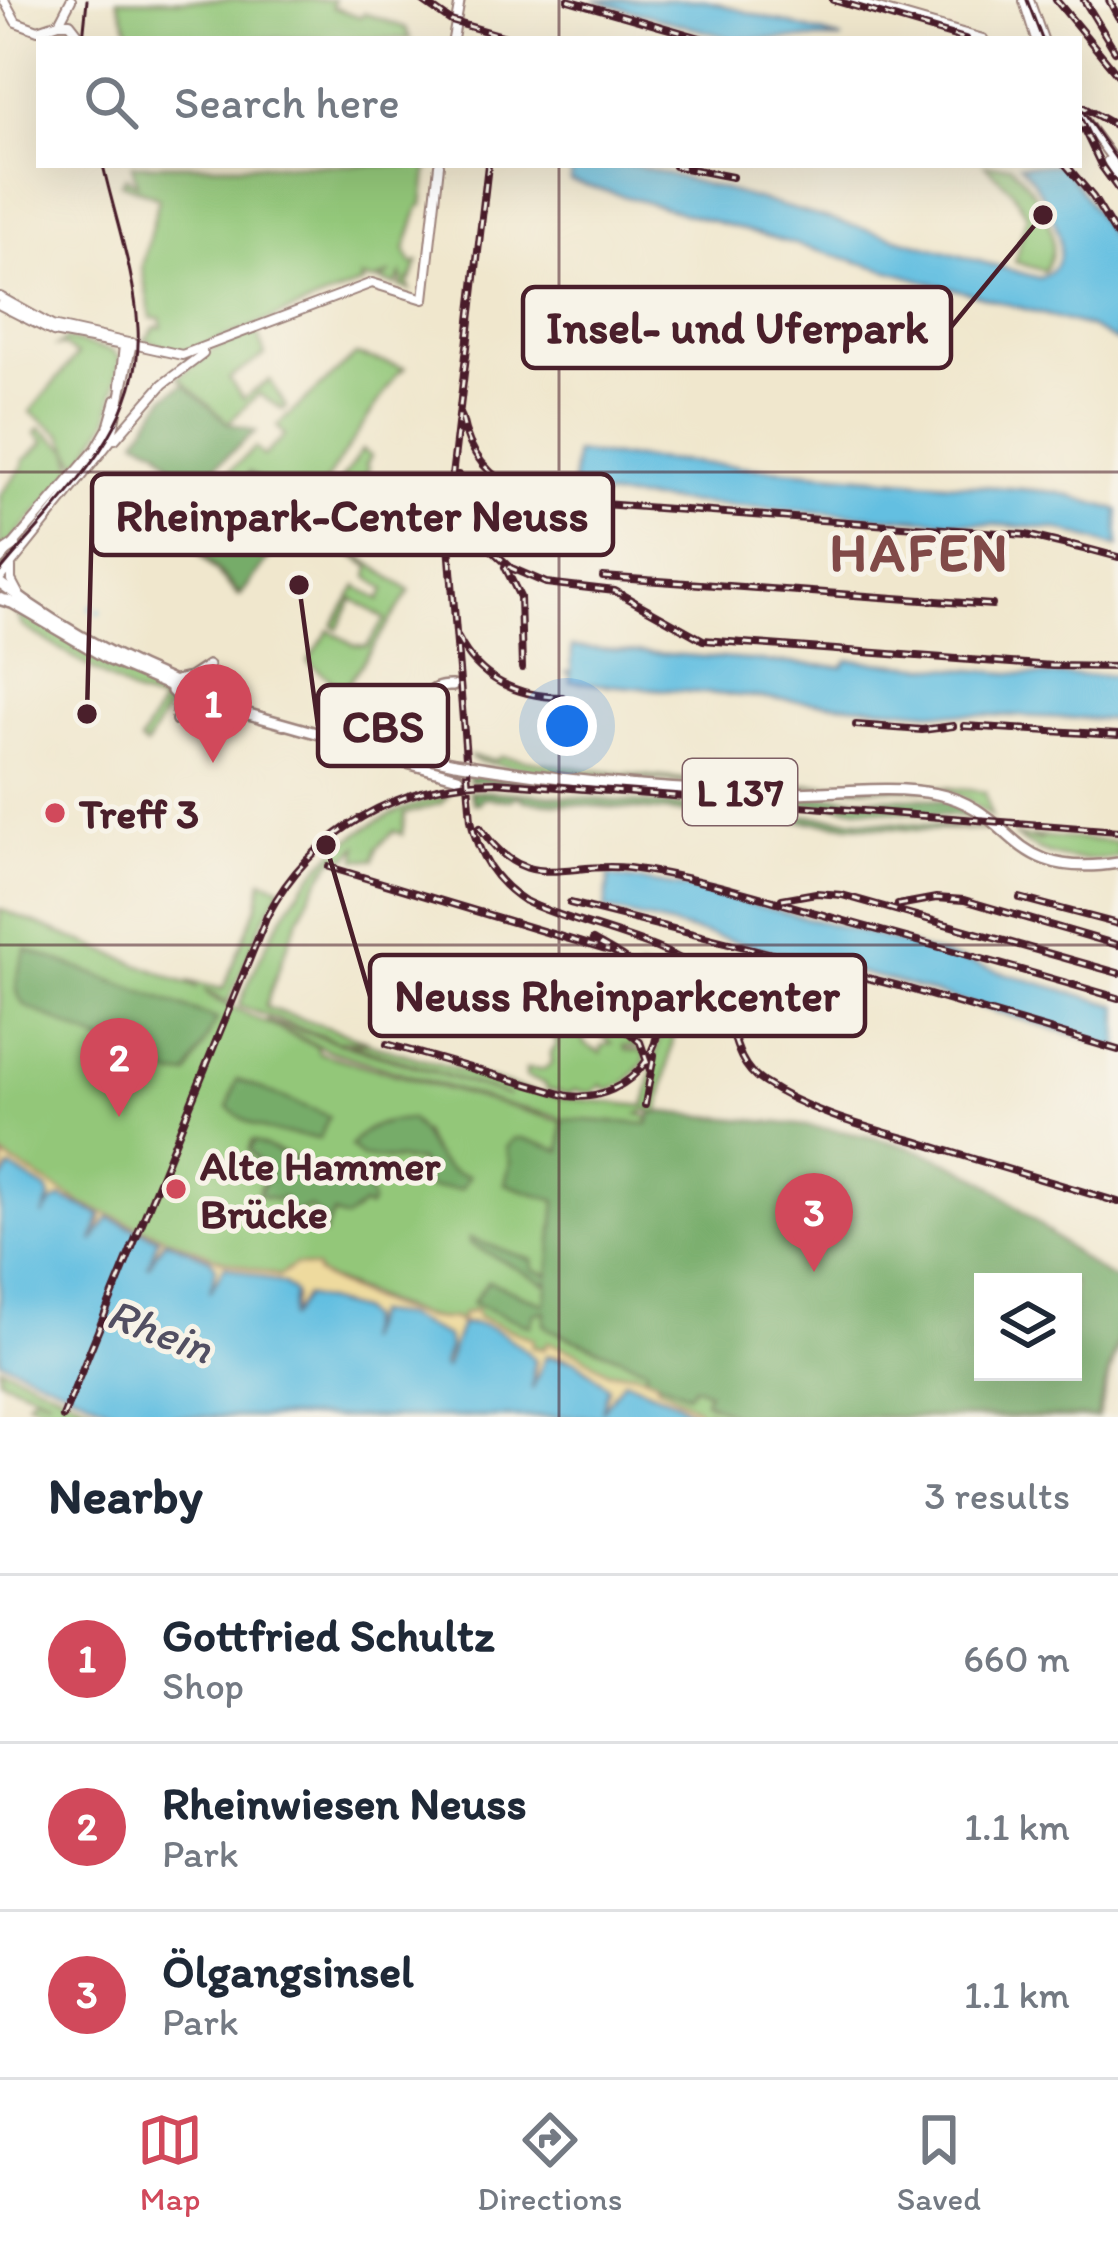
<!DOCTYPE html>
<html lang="en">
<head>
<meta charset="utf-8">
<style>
  :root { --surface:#fff; --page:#f2f2f3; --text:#1f2937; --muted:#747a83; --line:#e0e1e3; --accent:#d1495b }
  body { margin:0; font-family:Itim,sans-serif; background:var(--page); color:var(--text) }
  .controls { position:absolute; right:36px; bottom:36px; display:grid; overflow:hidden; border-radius:0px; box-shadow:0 12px 48px #0002 }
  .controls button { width:108px; height:108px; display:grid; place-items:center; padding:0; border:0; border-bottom:3px solid var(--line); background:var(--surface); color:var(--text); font:60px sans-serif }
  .you { position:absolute; left:567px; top:726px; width:42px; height:42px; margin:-30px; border:9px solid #fff; border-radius:50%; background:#1a73e8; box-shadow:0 0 0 18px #1a73e833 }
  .badge { display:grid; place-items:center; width:78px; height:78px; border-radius:50%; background:var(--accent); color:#fff; font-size:39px; font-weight:700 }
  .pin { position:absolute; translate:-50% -99px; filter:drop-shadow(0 3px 6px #0008) }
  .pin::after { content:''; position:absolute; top:63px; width:42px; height:36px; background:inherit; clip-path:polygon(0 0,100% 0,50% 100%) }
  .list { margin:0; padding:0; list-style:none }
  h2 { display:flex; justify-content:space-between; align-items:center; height:156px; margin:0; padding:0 48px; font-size:51px }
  h2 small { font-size:39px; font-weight:400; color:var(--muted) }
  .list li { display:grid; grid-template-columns:78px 1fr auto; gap:36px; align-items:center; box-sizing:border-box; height:168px; padding:0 48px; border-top:3px solid var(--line) }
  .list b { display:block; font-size:45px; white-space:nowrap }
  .list p { margin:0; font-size:39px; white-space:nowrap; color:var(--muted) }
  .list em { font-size:39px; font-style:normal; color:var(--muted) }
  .icon { flex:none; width:66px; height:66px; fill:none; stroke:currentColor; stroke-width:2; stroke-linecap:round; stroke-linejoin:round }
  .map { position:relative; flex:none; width:1118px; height:1417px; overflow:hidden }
  .search { position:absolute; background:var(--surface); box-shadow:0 12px 48px #0002; left:36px; right:36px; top:36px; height:132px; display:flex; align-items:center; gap:30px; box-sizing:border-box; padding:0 42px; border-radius:0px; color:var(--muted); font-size:45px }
  .sheet { height:660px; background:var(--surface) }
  nav { display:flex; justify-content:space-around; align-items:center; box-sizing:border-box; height:168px; border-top:3px solid var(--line); background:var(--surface); font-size:33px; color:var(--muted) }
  nav a { display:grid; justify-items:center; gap:6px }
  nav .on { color:var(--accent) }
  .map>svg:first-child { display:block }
  .green { fill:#93c779; stroke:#6e7352; stroke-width:3; fill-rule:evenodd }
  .forest { fill:#76ac69; stroke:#60664a; stroke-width:3; fill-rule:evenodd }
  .sand { fill:#eeda9e; stroke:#9c7c64; stroke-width:3 }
  .water { fill:#63bfe1; stroke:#566f86; stroke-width:3 }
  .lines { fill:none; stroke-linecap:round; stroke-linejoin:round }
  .stream { stroke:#63bfe1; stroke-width:3 }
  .secondary-casing { stroke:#9d837c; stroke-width:12 }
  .primary-casing { stroke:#9d837c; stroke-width:14 }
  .highway-casing { stroke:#9d837c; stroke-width:15 }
  .secondary { stroke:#fff; stroke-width:8 }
  .primary { stroke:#fff; stroke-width:9 }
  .highway { stroke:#fff; stroke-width:10 }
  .tram { stroke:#4a1f2b; stroke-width:3 }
  .rail-casing { stroke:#4a1f2b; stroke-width:8 }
  .rail { stroke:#f7f3e8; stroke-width:3; stroke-dasharray:9; stroke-linecap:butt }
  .primary-bridge-casing { stroke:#9d837c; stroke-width:14; stroke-linecap:butt }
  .primary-bridge { stroke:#fff; stroke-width:9 }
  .grid { fill:none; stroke:#4a1f2b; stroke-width:3; stroke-opacity:0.55 }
  .poi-dot { fill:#d1495b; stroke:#f7f3e8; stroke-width:4.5 }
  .labels { text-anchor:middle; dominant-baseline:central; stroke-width:10; stroke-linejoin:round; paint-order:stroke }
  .shield { fill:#f7f3e8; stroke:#7e5f64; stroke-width:3 }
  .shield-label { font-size:39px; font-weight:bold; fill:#4a1f2b }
  .poi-label { font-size:42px; font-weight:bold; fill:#4a1f2b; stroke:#f7f3e8; text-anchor:start }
  .water-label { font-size:45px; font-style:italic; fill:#524f62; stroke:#f7f3e8 }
  .district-label { font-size:54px; font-weight:bold; letter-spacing:3px; fill:#814a48; stroke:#f7f3e8 }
  .leader { fill:none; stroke:#4a1f2b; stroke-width:4.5 }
  .callout-dot { fill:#4a1f2b; stroke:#f7f3e8; stroke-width:4.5 }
  .callout { fill:#f7f3e8; stroke:#4a1f2b; stroke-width:4.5 }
  .callout-label { font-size:45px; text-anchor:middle; font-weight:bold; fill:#4a1f2b }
</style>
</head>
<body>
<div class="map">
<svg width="1118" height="1417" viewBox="0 0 1118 1417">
  <rect width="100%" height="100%" fill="#f7f3e8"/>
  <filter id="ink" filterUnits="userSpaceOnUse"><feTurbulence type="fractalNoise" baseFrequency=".00833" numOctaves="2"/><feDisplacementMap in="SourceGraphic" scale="24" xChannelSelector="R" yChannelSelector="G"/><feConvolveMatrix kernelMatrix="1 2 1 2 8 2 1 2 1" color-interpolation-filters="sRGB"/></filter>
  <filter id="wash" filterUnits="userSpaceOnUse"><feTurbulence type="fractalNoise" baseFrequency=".004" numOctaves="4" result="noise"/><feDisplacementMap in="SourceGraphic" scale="48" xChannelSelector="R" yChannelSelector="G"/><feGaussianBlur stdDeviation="2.7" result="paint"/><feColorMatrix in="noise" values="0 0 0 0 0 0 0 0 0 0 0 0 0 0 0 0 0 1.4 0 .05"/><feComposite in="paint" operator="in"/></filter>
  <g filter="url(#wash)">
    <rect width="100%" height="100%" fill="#f0e7cd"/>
    <!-- green -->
    <path class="green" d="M 117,0 L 334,0 L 332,7 L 361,17 L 364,13 L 406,28 L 410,39 L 132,39 Z
      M 132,165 L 428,165 L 423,205 L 419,207 L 405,250 L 412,264 L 418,262 L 411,280 L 408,280 L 410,290 L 400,286 L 403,283 L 401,275 L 396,285 L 380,281 L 391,273 L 374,281 L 361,278 L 364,283 L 192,350 L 176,351 L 145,340 L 155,327 L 162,327 L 160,318 L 151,318 L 142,267 L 159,198 L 121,183 L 126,177 L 137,184 Z
      M 985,165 L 1010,165 C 1034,189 1069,237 1044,271 L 1015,262 L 1027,215 L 1011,189 Z
      M 255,327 L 265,355 L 229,379 L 243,399 L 270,380 L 286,407 L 283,410 L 259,394 L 228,423 L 178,377 L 206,356 L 195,360 Z
      M 66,339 L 112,351 L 120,358 L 109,419 L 79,465 L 62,435 L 30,412 L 77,355 L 65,346 L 57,346 Z
      M 356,355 L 405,368 L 397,374 L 316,496 L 301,486 L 290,500 L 249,473 L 226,534 L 203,557 L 239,597 L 178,530 L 177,518 L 255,448 L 264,456 L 285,435 L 277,426 Z
      M 39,428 L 69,449 L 75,470 L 0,553 L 0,495 L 23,467 L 24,460 L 45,442 L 35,433 Z
      M 362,450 L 371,456 L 366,465 L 369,468 L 329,535 L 410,591 L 344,690 L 308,662 L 329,630 L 354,645 L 367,646 L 385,619 L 353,599 L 338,629 L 333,625 L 357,586 L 380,600 L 385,589 L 368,577 L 370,567 L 321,533 L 326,525 L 319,532 L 309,526 Z
      M 0,601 L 114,667 L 169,691 L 72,645 L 111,669 L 173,699 L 146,746 L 140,742 L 162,703 L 135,695 L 22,626 L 17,614 L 0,604 L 41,626 Z
      M 470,756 L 496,760 L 501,756 C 591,772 682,781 774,784 C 845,786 914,782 985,792 L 991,817 L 967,799 L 942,789 L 732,786 L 540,771 L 477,761 Z
      M 448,795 L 442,803 L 405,814 L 402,834 L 394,831 L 377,848 L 374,860 L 357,859 L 358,846 L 348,857 L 334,859 C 302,898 282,960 265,1007 L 369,1041 L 337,1041 L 239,1006 C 282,900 330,822 448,795 Z
      M 1013,835 L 1042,841 L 1031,836 L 1118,842 L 1118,857 C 1078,863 1048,860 1013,835 Z
      M 262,880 L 282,887 L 261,924 L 228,1003 L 204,990 L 212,998 L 317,1047 L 319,1053 L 560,1121 L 557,1116 L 503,1104 L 327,1050 L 265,1020 L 510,1096 L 348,1043 L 368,1043 L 522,1089 L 562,1098 L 645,1106 L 665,1013 L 659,1013 L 653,990 L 640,970 L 663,977 L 671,963 L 681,974 L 681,986 L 680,979 L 675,978 L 671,989 L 679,993 L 681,1008 L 668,1018 L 677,1018 L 659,1113 L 651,1114 L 650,1109 L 639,1114 L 647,1116 L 649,1125 L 871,1149 L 1118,1305 L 1118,1345 L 1098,1417 L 720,1417 L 707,1410 L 703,1417 L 695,1417 L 611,1395 L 544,1349 L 531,1346 L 532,1339 L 477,1317 L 474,1311 L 462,1314 L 459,1323 L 453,1319 C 404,1325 308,1252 279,1276 C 201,1259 62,1204 0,1155 L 0,909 L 198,988 L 187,981 L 223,989 L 258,904 ZM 423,1132 C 432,1157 440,1172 468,1176 L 424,1182 L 419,1161 L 362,1157 ZM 252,1141 L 303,1161 L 330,1176 L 336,1213 L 330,1217 L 325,1233 L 319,1213 L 310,1207 L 292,1215 L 284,1198 L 259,1189 L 269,1175 L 249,1150 ZM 983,1282 L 1073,1282 L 1073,1372 L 983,1372 Z
      M 603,1020 L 623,1028 L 641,1046 L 624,1046 L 626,1050 L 644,1051 L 645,1062 L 625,1083 L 608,1091 L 602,1085 L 592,1093 L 574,1090 L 569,1094 L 547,1089 L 545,1084 L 526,1077 L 526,1069 L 543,1070 L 552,1063 L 551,1053 L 557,1044 L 554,1038 L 564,1036 L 563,1027 L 582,1035 L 584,1044 L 601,1053 L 602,1046 L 612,1043 L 601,1035 Z
      M 0,1366 L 104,1413 L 116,1417 L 75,1417 L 76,1413 L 64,1407 L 60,1417 L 50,1417 L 50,1410 L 27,1401 L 34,1394 L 50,1399 L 0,1379 Z"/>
    <!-- forest -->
    <path class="forest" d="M 184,384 L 228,423 L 256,431 L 191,488 L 158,448 L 137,439 L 165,397 Z
      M 249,472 L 289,500 L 301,486 L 316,496 L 241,595 L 204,556 L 225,535 Z
      M 468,769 L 750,796 L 926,798 L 947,802 L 979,818 L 516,781 L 469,781 Z
      M 470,791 L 516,793 L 988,830 L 917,830 L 525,801 L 518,796 L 511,800 L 482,798 L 480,803 L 474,803 Z
      M 26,949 L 217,1019 L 188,1075 L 174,1076 L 26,1006 C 8,989 20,969 26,949 Z
      M 237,1079 L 329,1116 L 320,1138 C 285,1134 254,1134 228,1107 Z
      M 665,1112 C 771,1124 883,1123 978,1177 C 1008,1194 1097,1279 1118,1279 L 1118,1339 L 1096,1417 L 738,1417 L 705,1401 L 708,1392 L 694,1386 L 687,1394 L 645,1376 L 646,1368 L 549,1329 L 544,1323 L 545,1311 L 534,1313 L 530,1326 L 472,1303 L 488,1281 L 545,1304 L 548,1278 L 546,1284 L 469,1243 L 469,1238 L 532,1260 L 533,1269 L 549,1275 L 556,1201 L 505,1184 L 510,1163 L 506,1147 L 513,1139 L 522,1138 L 561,1151 L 562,1119 L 648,1124 L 651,1114 ZM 983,1282 L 1073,1282 L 1073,1372 L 983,1372 Z
      M 410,1119 C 433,1142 431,1171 469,1176 L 461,1189 L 430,1188 L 424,1182 L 419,1161 L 362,1157 L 351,1146 C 363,1125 387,1121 410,1119 Z
      M 254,1141 L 330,1176 L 355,1175 L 368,1186 L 372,1203 L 368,1208 L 363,1205 L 346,1219 L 333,1214 L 324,1234 L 320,1231 L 323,1218 L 310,1207 L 288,1215 L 284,1198 L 276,1200 L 258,1195 L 269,1175 L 249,1150 Z"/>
    <!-- sand -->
    <path class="sand" d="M 0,1155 L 84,1205 L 224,1261 L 279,1276 L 295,1265 L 316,1268 L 317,1273 C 350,1292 416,1324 454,1318 L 459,1323 L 462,1314 L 476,1310 L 477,1317 L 533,1339 L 532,1347 L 544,1349 L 548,1342 L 578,1353 L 608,1372 L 633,1372 L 656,1380 L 657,1386 L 698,1409 L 698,1417 L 677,1402 L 624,1380 L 602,1411 L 608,1389 C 591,1371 572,1354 547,1356 L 532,1390 L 536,1361 C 514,1343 493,1323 463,1323 L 446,1368 L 442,1366 L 447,1337 L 403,1316 L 362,1343 L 367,1319 L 358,1310 L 304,1296 L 290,1319 L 295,1297 L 284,1284 L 225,1266 L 210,1292 L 193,1253 L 163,1241 L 148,1267 L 156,1236 L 109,1218 L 93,1242 L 102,1219 L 99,1214 L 62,1198 L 52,1203 L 42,1216 L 50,1198 L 9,1169 L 0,1184 L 4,1163 Z"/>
    <!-- water -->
    <path class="water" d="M 594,0 L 705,0 L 842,39 L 733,39 Z
      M 573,165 L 635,165 L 1039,278 C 1086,262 1042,187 1020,165 L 1060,165 L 1078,186 L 1118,249 L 1118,342 L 1089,327 L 570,181 Z
      M 575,453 L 1056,492 L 1118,510 L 1118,547 L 1056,529 L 572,494 Z
      M 572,647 L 842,667 L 848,660 L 1032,675 L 1118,676 L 1118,720 L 961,714 L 570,682 L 570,674 L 565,672 L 571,672 Z
      M 609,876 L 686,888 L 874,935 L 1118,1006 L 1118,1048 L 897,982 L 605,909 Z
      M 11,1168 L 47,1190 L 50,1198 L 43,1216 L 52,1203 L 62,1198 L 101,1215 L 93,1242 L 109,1218 L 158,1238 L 148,1267 L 165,1240 L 210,1259 L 216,1267 L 210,1292 L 225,1266 L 284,1284 L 294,1293 L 290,1319 L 305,1296 L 358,1310 L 367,1319 L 362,1342 L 374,1313 L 403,1316 L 447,1337 L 449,1347 L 442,1366 L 445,1368 L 461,1325 C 489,1319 515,1341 534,1359 L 532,1390 L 546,1356 L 576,1361 L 608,1387 L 602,1411 L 624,1380 L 677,1402 L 695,1417 L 130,1417 L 0,1360 L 0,1184 Z"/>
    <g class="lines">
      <!-- stream -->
      <path class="stream" d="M 90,609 L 93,605
        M 98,613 L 100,610"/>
    </g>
  </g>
  <g filter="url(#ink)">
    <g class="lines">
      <defs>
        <path id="secondary" d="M 4,0 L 16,22 L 38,30 L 59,23 L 71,0
          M 847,0 L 983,39
          M 1029,0 L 1043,39
          M 1024,1 L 1036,39
          M 59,23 L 70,23 L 77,32
          M 453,39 L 460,0
          M 1079,113 L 1118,166
          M 1108,161 L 1118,177
          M 0,297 L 52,326 L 182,355 L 372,283 L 424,299 L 439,165
          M 0,305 L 53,332 L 123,345
          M 120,385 L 124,345
          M 115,439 L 163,384 L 203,354
          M 0,560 L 96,449 L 108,428 L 116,400
          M 11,567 L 11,580 L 20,597
          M 0,578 L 111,440 L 132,343"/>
        <path id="primary" d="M 0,583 C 72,638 155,678 241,707
          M 7,600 L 110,660 L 213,704 L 327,736 L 455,763
          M 207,676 L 207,688 L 216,696
          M 176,681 L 190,678 L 208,666
          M 172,691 L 179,698 L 177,711
          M 177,720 L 196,705 L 208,703
          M 427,729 L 430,748 L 444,759
          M 360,750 L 458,777
          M 397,750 L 410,748 L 421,737 C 427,714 417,684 453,686
          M 468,765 C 571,782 676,791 780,793 C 831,794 887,784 937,794 C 1017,810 1005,881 1118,863"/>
        <path id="highway" d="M 0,555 L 15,545
          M 0,599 L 10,602"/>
      </defs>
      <!-- secondary casing -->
      <use href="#secondary" class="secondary-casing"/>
      <!-- primary casing -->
      <use href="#primary" class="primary-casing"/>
      <!-- highway casing -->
      <use href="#highway" class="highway-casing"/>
      <!-- secondary -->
      <use href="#secondary" class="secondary"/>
      <!-- primary -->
      <use href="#primary" class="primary"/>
      <!-- highway -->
      <use href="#highway" class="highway"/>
      <!-- tram -->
      <path class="tram" d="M 1027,0 L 1042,39
        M 83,39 L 87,0
        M 1079,106 L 1118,162
        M 0,572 C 58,501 144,428 138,328 C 135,274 115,218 103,165"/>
      <defs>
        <path id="rail" d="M 421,0 L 451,21 L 513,39
          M 568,0 L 704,39
          M 833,0 L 965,39
          M 1056,0 L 1118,75
          M 1084,0 L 1115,51
          M 1109,0 L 1118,17
          M 1079,105 L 1118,127
          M 1079,119 L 1102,167 L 1118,189
          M 488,165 L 447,520 L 471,820 C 478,856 495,882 525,901 C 574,926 675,942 709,980 C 737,1010 726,1058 763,1082 C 812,1114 870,1128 925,1144 C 989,1164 1054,1183 1118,1202
          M 1066,165 L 1093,197 L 1118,238
          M 675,166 L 732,177
          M 462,418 C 471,465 503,490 548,500 L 1026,535 L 1088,550
          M 458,475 L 463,500 L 479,538 L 511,568 L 546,583 L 615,591 L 703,640 L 1052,666 L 1118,667
          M 1073,545 L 1118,557
          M 505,567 L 520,597 L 522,668
          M 603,577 L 992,605
          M 458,638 C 479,679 517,697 562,697
          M 856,725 L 922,730 L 953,726
          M 964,726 L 1118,735
          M 480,827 C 526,897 566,860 629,868 C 699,877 767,900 834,918 C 929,944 1024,970 1118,998
          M 329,867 L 609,951
          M 1020,898 L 1118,924
          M 782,899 L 816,893 L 842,895 L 1118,973
          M 570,903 L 899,986 L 1118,1050
          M 898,905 L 936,898 L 964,900 L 1118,945
          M 435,967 L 617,1023 L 640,1042 L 650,1070
          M 387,1044 L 568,1096 C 632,1104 684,1037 645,979 C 633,961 612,951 593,940
          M 645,1105 L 654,1055
          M 63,1417 L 267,916 C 312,830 400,782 496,782 L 1118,831"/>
      </defs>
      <!-- rail casing -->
      <use href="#rail" class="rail-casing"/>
      <!-- rail -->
      <use href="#rail" class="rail"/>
      <defs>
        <path id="primary-bridge" d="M 455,763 L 468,765"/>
      </defs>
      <!-- primary-bridge casing -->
      <use href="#primary-bridge" class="primary-bridge-casing"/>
      <!-- primary-bridge -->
      <use href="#primary-bridge" class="primary-bridge"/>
    </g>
  </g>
  <!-- grid -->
  <path class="grid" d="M 559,0 L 559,39M 559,165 L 559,1417M 0,472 L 1118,472M 0,945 L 1118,945"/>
  <!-- markers -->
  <g class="poi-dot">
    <circle cx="55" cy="813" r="12"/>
    <circle cx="176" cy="1189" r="12"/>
  </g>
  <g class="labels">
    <!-- shield labels -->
    <rect class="shield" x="683" y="759" width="114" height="66" rx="9"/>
    <g class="shield-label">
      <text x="740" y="792">L 137</text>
    </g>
    <!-- poi labels -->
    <g class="poi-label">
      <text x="79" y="813">Treff 3</text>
      <text x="200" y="1165">Alte Hammer<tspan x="200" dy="48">Brücke</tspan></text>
    </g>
    <!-- water labels -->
    <g class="water-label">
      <text transform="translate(160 1330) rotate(21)">Rhein</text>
    </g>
    <!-- district labels -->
    <g class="district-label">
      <text x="920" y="552">HAFEN</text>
    </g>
  </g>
  <!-- callouts -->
  <path class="leader" d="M1043 215L951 327M87 714L92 515M299 585L318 726M326 845L370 996"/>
  <g class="callout-dot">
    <circle cx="1043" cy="215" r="12"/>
    <circle cx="87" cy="714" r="12"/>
    <circle cx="299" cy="585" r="12"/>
    <circle cx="326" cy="845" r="12"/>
  </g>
  <g class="callout">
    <rect x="523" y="287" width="428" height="81" rx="12"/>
    <rect x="92" y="474" width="521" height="81" rx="12"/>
    <rect x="318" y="685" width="130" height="81" rx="12"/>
    <rect x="370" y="955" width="495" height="81" rx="12"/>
  </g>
  <g class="callout-label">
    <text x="737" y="343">Insel- und Uferpark</text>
    <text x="352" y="531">Rheinpark-Center Neuss</text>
    <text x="383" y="742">CBS</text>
    <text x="617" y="1011">Neuss Rheinparkcenter</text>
  </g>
</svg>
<div class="controls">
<button><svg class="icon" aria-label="layers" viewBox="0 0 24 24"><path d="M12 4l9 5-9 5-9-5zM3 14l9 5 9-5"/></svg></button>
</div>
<div class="you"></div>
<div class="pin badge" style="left:213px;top:763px">1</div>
<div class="pin badge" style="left:119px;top:1117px">2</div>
<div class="pin badge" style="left:814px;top:1272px">3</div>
<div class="search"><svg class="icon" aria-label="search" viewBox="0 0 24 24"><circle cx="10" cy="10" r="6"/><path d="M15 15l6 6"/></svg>Search here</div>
</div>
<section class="sheet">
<h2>Nearby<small>3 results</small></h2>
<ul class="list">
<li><span class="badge">1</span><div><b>Gottfried Schultz</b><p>Shop</p></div><em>660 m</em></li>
<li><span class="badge">2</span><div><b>Rheinwiesen Neuss</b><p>Park</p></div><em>1.1 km</em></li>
<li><span class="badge">3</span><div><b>Ölgangsinsel</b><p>Park</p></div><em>1.1 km</em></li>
</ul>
</section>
<nav>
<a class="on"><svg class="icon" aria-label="map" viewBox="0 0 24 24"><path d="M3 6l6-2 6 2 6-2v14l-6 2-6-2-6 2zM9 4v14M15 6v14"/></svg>Map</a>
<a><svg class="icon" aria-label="directions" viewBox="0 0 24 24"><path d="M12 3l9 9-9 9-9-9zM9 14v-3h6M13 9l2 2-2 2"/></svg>Directions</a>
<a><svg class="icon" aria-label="saved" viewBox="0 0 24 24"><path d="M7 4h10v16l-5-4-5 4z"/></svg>Saved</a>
</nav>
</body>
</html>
